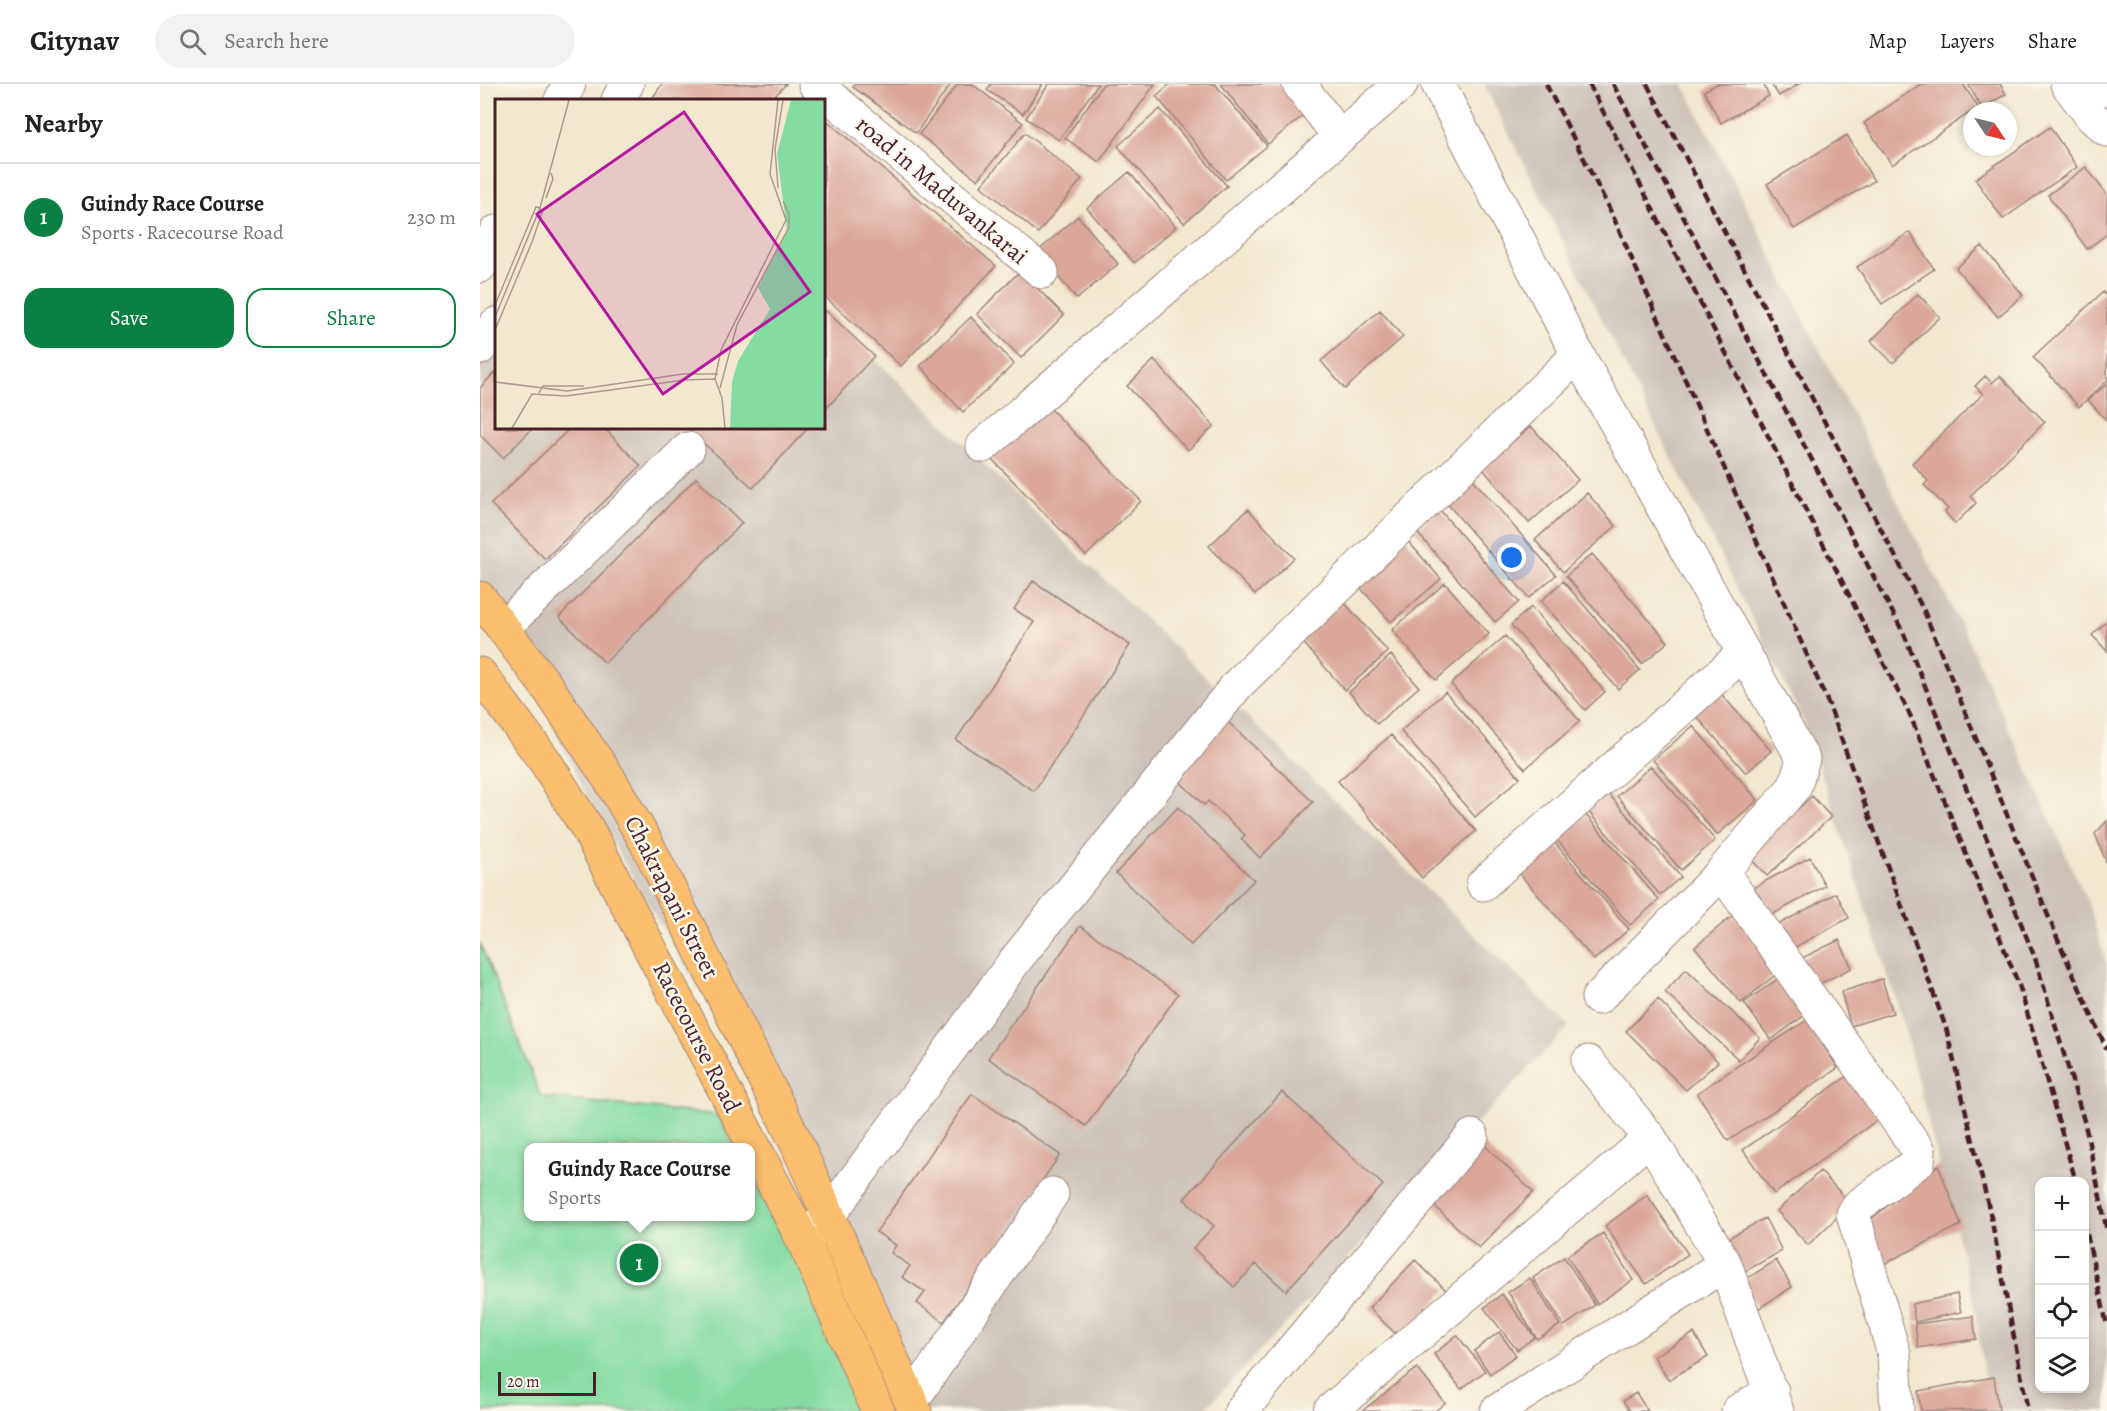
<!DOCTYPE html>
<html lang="en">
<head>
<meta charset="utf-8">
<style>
  :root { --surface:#fff; --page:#f2f2f2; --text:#222; --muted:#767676; --line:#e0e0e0; --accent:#0b8043 }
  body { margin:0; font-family:Alegreya,serif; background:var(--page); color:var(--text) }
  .controls { position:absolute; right:18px; bottom:18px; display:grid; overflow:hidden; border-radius:12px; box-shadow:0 3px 9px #0003 }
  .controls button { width:54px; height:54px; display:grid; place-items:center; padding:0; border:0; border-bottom:2px solid var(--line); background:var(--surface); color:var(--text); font:30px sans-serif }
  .compass { position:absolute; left:1483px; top:18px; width:54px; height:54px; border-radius:50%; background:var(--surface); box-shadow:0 3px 9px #0003; rotate:125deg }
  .scale { position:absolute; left:18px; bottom:15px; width:98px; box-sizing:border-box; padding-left:6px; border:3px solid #4a1f2b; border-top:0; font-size:16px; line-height:21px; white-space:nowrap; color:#4a1f2b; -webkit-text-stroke:4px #fbf7ec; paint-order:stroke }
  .you { position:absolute; left:1032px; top:474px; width:21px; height:21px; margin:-15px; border:4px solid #fff; border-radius:50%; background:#1a73e8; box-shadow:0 0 0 9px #1a73e833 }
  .badge { display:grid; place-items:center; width:39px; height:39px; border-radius:50%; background:var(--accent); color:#fff; font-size:20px; font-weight:700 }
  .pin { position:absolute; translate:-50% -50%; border:3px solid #fff; box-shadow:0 2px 6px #0006 }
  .popup { position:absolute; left:44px; top:1059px; width:231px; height:78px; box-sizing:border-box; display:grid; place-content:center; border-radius:12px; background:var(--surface); filter:drop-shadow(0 2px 4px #0005); font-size:20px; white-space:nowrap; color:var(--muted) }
  .popup b { font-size:22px; color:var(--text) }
  .popup::after { content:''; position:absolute; left:50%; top:100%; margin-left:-12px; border:12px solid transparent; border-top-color:var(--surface) }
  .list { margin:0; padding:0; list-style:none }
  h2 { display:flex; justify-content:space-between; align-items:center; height:78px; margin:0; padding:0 24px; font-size:26px }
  h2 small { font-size:20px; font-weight:400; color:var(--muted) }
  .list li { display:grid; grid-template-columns:39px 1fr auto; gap:18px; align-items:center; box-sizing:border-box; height:108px; padding:0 24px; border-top:2px solid var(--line) }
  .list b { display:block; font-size:22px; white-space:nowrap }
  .list p { margin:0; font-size:20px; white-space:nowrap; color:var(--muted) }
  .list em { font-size:20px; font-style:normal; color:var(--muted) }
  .actions { display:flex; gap:12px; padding:18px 24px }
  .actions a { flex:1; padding:14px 0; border:2px solid var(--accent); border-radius:18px; text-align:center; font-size:21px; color:var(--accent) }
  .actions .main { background:var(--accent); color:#fff }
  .icon { flex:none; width:33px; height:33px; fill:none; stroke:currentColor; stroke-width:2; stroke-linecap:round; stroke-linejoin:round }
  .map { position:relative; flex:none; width:1627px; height:1327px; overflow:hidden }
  header { display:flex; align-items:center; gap:36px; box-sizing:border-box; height:84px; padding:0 30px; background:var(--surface); border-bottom:2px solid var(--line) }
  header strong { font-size:28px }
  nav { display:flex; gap:33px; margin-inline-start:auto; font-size:21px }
  .search { width:420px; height:54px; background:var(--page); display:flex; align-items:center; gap:15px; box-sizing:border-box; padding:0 21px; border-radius:33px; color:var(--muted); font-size:22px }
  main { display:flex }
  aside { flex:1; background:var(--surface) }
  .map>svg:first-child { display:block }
  .industrial { fill:#ccc2b9; fill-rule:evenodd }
  .green { fill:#85dca1; stroke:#687e66; stroke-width:1.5 }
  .building { fill:#daa798 }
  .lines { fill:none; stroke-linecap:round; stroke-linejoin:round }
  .minor-casing { stroke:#9e847c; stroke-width:35 }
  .major-casing { stroke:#9e847c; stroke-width:35 }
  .minor { stroke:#fff; stroke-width:33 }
  .major { stroke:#fbbd6e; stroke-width:33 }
  .rail { stroke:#4a1f2b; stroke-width:4.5; stroke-dasharray:9 4.5; stroke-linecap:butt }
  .labels { text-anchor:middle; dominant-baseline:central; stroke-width:5; stroke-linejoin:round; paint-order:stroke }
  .street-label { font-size:24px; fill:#4a1f2b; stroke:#fbf7ec }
  .inset-road { fill:none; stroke:#ae988d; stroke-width:1.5 }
  .view { fill:#b5179e; fill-opacity:0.15; stroke:#b5179e; stroke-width:3 }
  .inset-edge { fill:none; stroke:#4a1f2b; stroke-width:3 }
</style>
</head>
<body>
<header>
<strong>Citynav</strong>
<div class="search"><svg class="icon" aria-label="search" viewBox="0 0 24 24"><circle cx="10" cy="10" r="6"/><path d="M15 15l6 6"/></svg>Search here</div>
<nav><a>Map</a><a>Layers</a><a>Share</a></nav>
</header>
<main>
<aside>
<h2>Nearby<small></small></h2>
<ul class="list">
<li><span class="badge">1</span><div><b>Guindy Race Course</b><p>Sports · Racecourse Road</p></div><em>230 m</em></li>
</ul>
<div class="actions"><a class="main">Save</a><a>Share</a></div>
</aside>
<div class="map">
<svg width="1627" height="1327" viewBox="0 0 1627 1327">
  <rect width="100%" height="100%" fill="#fbf7ec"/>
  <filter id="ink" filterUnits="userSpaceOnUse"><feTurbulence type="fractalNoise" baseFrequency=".0167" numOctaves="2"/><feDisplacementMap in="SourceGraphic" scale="12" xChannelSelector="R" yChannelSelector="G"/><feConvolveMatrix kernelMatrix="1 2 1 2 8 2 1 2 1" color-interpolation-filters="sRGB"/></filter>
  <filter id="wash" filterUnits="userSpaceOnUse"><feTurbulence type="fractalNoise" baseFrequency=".008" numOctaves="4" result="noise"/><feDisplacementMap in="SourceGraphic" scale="24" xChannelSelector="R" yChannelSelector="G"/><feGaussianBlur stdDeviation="1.35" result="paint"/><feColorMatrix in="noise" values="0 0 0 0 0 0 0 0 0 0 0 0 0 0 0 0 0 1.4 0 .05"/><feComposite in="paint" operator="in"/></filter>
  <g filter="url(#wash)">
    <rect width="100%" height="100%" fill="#f1e8ce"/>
    <!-- industrial -->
    <path class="industrial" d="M 1004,0 L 1203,0 L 1488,555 L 1608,819 L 1627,881 L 1627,1327 L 1509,1327 L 1493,1213 L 1420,928 L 1325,640 ZM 1560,1098 L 1604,1098 L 1604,1304 L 1560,1304 Z
      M 16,217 L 16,344 L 344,344 L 344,226 L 1089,942 L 723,1327 L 441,1327 L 328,1094 L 116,730 L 0,495 L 0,238 Z"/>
    <!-- green -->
    <path class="green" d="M 0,859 L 61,1013 L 237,1031 L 255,1063 L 48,1064 L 48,1132 L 270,1132 L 270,1090 L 400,1327 L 0,1327 Z"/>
    <g id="blocks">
      <!-- building -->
      <path class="building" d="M 182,0 L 306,0 L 291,16 L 171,16 Z
        M 375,0 L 471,0 L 436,49 L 373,3 Z
        M 478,0 L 492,0 L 543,39 L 498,96 L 439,50 Z
        M 511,0 L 563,0 L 543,30 L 507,6 Z
        M 569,0 L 618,0 L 579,56 L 546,34 Z
        M 623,0 L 675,0 L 619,78 L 585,54 Z
        M 690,0 L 735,0 L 787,62 L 746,96 L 676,12 Z
        M 741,0 L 808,0 L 829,27 L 788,60 Z
        M 1237,0 L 1283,0 L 1289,12 L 1241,39 L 1224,7 Z
        M 1291,0 L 1319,0 L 1299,12 Z
        M 1441,0 L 1483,0 L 1498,23 L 1412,81 L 1384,39 Z
        M 1488,0 L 1520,0 L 1526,10 L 1502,24 Z
        M 680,25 L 747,102 L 704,139 L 638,62 Z
        M 344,34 L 516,182 L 421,282 L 344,212 Z
        M 1570,43 L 1597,83 L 1523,135 L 1495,95 Z
        M 545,49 L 602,95 L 558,149 L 501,102 Z
        M 1367,51 L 1394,97 L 1314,145 L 1287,100 Z
        M 1606,83 L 1627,111 L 1627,150 L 1607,165 L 1568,111 Z
        M 649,88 L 696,143 L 654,179 L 607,124 Z
        M 598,132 L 638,180 L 597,215 L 557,168 Z
        M 1430,148 L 1454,185 L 1402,220 L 1377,183 Z
        M 1502,162 L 1543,211 L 1518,233 L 1476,184 Z
        M 540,187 L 584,231 L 541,274 L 497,230 Z
        M 1623,208 L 1627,213 L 1627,297 L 1599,323 L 1553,273 Z
        M 1438,210 L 1460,233 L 1413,279 L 1391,257 Z
        M 344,225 L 394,272 L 344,327 Z
        M 900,226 L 923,253 L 865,305 L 841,277 Z
        M 491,233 L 534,280 L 483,328 L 440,282 Z
        M 674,276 L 734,342 L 708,366 L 647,302 Z
        M 16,287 L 16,344 L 53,344 L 23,374 L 0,351 L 0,304 Z
        M 1505,292 L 1512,299 L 1520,292 L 1565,338 L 1490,412 L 1496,419 L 1475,440 L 1465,428 L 1468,425 L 1444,401 L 1448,397 L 1432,379 L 1503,310 L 1495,302 Z
        M 1627,300 L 1627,337 L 1608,316 Z
        M 564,318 L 661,417 L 606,472 L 509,372 Z
        M 1051,342 L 1098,396 L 1049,439 L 1002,384 Z
        M 90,344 L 124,344 L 161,382 L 65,475 L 11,420 Z
        M 207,344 L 328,344 L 273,404 Z
        M 985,386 L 1076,491 L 1049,514 L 958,409 Z
        M 216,394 L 262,439 L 125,579 L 79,533 Z
        M 1107,409 L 1136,442 L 1083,488 L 1055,456 Z
        M 768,425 L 814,474 L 775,511 L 729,462 Z
        M 959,425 L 1039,518 L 1015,538 L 935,446 Z
        M 926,455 L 961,495 L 911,538 L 876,499 Z
        M 1112,470 L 1188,558 L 1162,580 L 1086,492 Z
        M 553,497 L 650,561 L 554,707 L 476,656 L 554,538 L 534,525 Z
        M 1083,497 L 1160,586 L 1138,605 L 1061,517 Z
        M 965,499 L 1009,550 L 956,596 L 912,546 Z
        M 863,517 L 908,568 L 865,606 L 820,555 Z
        M 1051,523 L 1125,608 L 1105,626 L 1031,541 Z
        M 1627,537 L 1627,567 L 1612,551 Z
        M 1025,552 L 1100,637 L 1045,685 L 971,600 Z
        M 911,571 L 939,603 L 897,640 L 869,608 Z
        M 1236,604 L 1291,667 L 1266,689 L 1211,626 Z
        M 965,608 L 1040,694 L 995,733 L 921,647 Z
        M 745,635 L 833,718 L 780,774 L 761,755 L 765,751 L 728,717 L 724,721 L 693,691 Z
        M 1213,642 L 1278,716 L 1237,751 L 1173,676 Z
        M 911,651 L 996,747 L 942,794 L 858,697 Z
        M 1171,682 L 1235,756 L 1201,786 L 1137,712 Z
        M 1126,707 L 1201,793 L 1180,811 L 1106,725 Z
        M 1332,712 L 1351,733 L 1287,792 L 1268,772 Z
        M 698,723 L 774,796 L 711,861 L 636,789 Z
        M 1106,731 L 1179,816 L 1150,841 L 1077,756 Z
        M 1627,737 L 1627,780 L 1615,750 Z
        M 1068,751 L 1149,845 L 1114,876 L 1033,782 Z
        M 1330,773 L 1345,802 L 1286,834 L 1271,805 Z
        M 1356,809 L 1369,834 L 1306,868 L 1294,843 Z
        M 1253,831 L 1300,887 L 1261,919 L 1215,863 Z
        M 600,842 L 698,910 L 606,1042 L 508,974 Z
        M 1359,856 L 1372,884 L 1333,903 L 1320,875 Z
        M 1206,885 L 1280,954 L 1259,976 L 1185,908 Z
        M 1303,891 L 1330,927 L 1291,956 L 1264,919 Z
        M 1402,895 L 1413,929 L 1371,942 L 1361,908 Z
        M 1178,915 L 1238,978 L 1206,1006 L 1146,947 Z
        M 1327,936 L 1358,984 L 1248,1057 L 1217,1009 Z
        M 1369,991 L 1400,1034 L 1294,1110 L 1263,1066 Z
        M 802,1008 L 903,1101 L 806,1207 L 776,1180 L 754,1203 L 713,1164 L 734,1142 L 704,1115 Z
        M 492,1010 L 580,1071 L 464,1238 L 437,1219 L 445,1208 L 422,1193 L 430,1182 L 411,1169 L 416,1161 L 396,1148 Z
        M 1000,1057 L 1053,1108 L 999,1164 L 946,1114 Z
        M 1458,1081 L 1481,1141 L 1400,1182 L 1385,1140 Z
        M 1340,1087 L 1371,1120 L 1328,1161 L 1297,1127 Z
        M 1167,1111 L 1208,1170 L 1166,1200 L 1125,1142 Z
        M 1285,1134 L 1302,1167 L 1260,1190 L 1243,1157 Z
        M 1123,1149 L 1153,1196 L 1117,1220 L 1087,1172 Z
        M 1084,1173 L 1115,1221 L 1084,1242 L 1053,1194 Z
        M 935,1176 L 966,1206 L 920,1254 L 889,1224 Z
        M 1296,1176 L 1312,1203 L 1278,1225 L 1262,1198 Z
        M 1050,1194 L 1080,1241 L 1057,1255 L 1028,1208 Z
        M 1022,1210 L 1055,1253 L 1037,1266 L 1004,1224 Z
        M 1477,1210 L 1481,1228 L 1435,1238 L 1432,1220 Z
        M 1493,1232 L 1496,1255 L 1438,1264 L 1435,1240 Z
        M 1019,1248 L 1036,1271 L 1010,1290 L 994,1267 Z
        M 1214,1249 L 1228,1273 L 1188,1296 L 1174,1272 Z
        M 977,1251 L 1005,1287 L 981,1305 L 954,1270 Z
        M 937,1284 L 965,1319 L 955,1327 L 882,1327 Z
        M 1514,1293 L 1519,1326 L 1441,1327 L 1438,1307 Z
        M 1156,1309 L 1168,1327 L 1150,1327 L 1143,1317 Z"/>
    </g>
  </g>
  <g filter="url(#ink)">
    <use href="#blocks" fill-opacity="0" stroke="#9e847c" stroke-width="1.5"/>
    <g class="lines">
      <defs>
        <path id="minor" d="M 335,0 L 562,188
          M 819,0 L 859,52
          M 958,0 L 1098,271 L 1323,675 L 1315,702 L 1242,788 L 1118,914
          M 1587,0 L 1612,33 L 1627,46
          M 1624,0 L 1627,5
          M 81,16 L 89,0
          M 138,16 L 147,0
          M 0,182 L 16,148
          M 0,264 L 16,240
          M 503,362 L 921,0
          M 24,543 L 208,365
          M 1242,788 L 1439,1067 L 1438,1078 L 1378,1122 L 1373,1130 L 1414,1270 L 1417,1327
          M 1003,800 L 1264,569
          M 1108,978 L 1170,1054 L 1245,1180 L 1297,1327
          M 329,1150 L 349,1131 L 534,878 L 758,600 L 1098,271
          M 431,1318 L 572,1110
          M 761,1327 L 992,1052
          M 850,1327 L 1170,1054
          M 1017,1327 L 1245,1180
          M 1258,1327 L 1292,1307"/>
        <path id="major" d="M 0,514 L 68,604 L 130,696 L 166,758 L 316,1058 L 435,1327
          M 0,590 L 65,677 L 107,744 L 323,1156 L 398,1327"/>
      </defs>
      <!-- minor casing -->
      <use href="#minor" class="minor-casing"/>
      <!-- major casing -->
      <use href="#major" class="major-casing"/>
      <!-- minor -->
      <use href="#minor" class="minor"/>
      <!-- major -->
      <use href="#major" class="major"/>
      <!-- rail -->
      <path class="rail" d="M 1066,0 L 1132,130 L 1349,621 L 1466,944 L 1511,1133 L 1548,1327
        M 1109,0 L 1430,631 L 1540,904 L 1596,1098
        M 1133,0 L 1424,550 L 1555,874 L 1605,1040 L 1627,1147
        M 1167,0 L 1444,527 L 1578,856 L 1627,966
        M 1604,1137 L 1627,1241"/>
    </g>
  </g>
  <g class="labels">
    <!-- street labels -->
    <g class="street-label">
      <text transform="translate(462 106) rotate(40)">road in Maduvankarai</text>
      <text transform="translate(192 813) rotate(63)">Chakrapani Street</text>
      <text transform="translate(217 953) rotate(63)">Racecourse Road</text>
    </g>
  </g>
  <!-- overview -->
  <g transform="translate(15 15)">
    <rect width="330" height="330" fill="#f1e8ce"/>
    <path d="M 296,1 L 330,1 L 330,329 L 235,329 L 237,283 L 243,262 L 275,210 L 263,189 L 292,132 L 282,55 Z" fill="#85dca1"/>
    <path class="inset-road" d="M 283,89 L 280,50 L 288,1M 51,99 L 58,80 L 56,74M 0,206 L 41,108 L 45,109 L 47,114 L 37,143 L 0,231M 0,218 L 45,109 L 74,1M 187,281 L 221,280M 0,283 L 72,292 L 188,275 L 223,275M 225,289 L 242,226 L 294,128 L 294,115 L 288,102M 44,294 L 48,287 L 89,287M 17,329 L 37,295 L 71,297 L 189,281M 230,329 L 227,299 L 220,280 L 226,251 L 291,121 L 275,75 L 283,1"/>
    <path class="view" d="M 189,13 L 315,193 L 168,295 L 42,115 Z"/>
    <rect width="330" height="330" class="inset-edge"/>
  </g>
</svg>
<div class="controls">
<button>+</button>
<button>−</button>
<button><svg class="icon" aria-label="locate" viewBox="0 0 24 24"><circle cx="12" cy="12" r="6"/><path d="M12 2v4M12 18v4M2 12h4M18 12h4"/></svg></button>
<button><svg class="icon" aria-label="layers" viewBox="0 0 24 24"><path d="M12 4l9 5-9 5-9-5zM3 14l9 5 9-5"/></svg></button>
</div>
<svg class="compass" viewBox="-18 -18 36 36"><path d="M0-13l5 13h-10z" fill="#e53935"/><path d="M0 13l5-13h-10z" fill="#767676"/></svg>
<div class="scale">20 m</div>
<div class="you"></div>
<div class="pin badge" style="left:159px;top:1179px">1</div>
<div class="popup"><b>Guindy Race Course</b>Sports</div>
</div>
</main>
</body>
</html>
